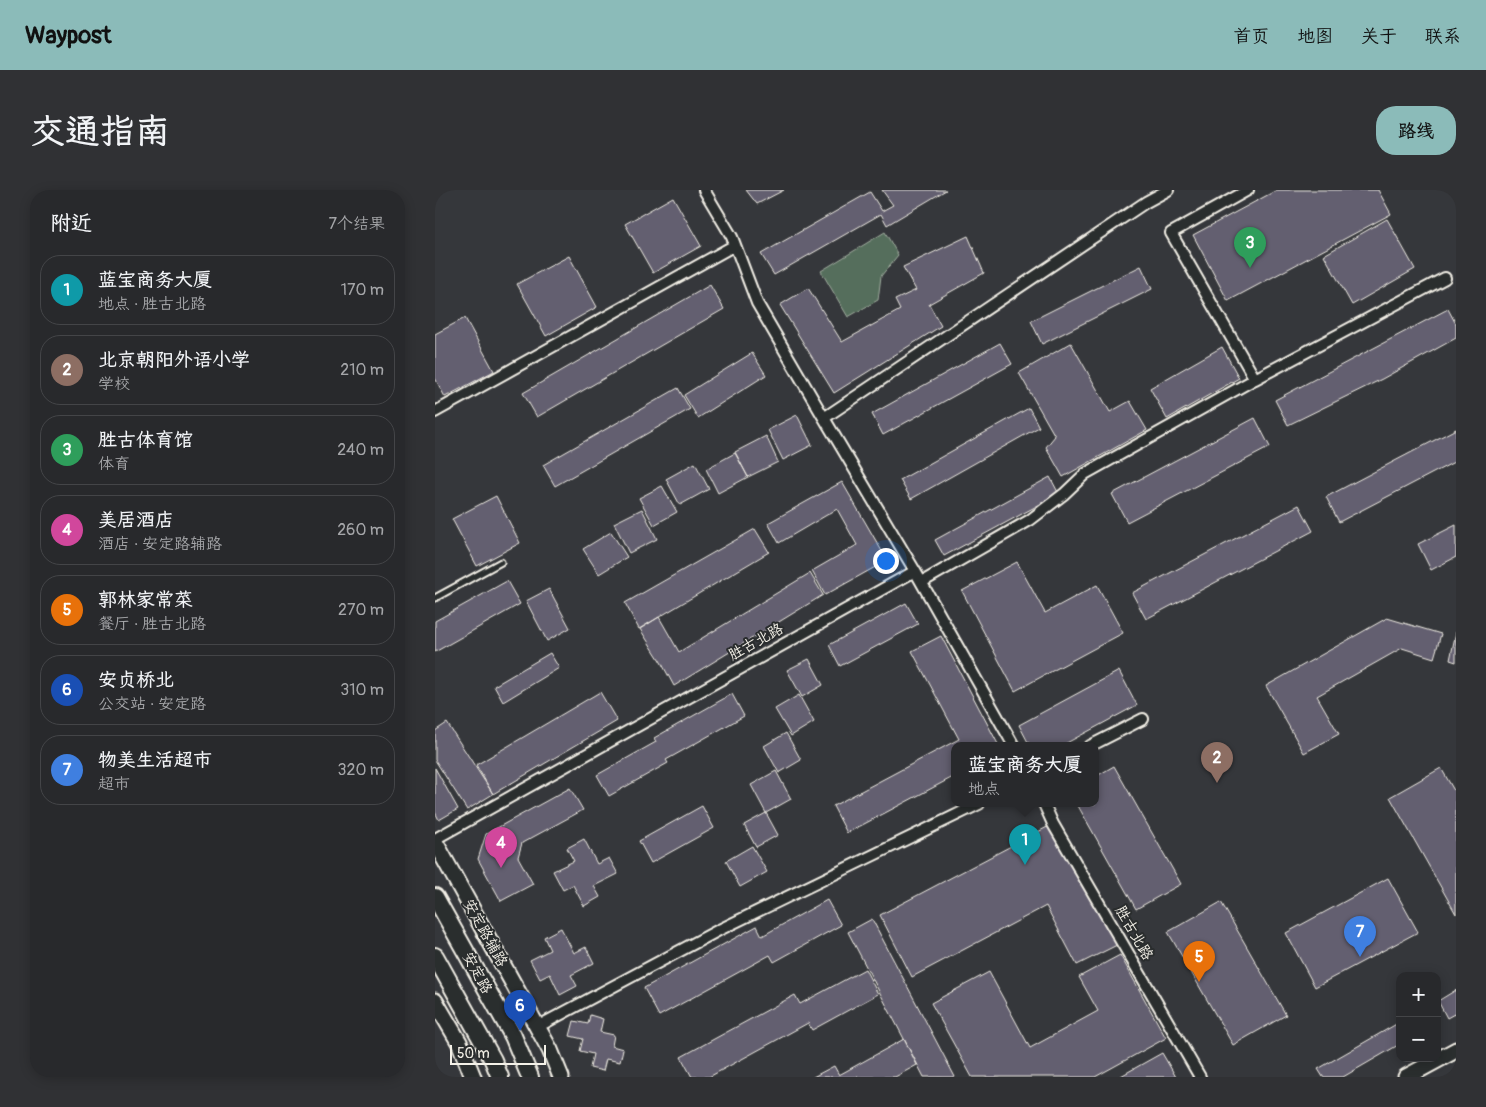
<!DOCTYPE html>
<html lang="zh">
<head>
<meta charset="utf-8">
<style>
  :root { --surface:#28292c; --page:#303134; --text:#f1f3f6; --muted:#a5a6a9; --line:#444548; --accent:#8bbbb9 }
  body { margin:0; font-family:Pangolin,"LXGW WenKai TC",sans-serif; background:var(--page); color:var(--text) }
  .controls { position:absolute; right:15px; bottom:15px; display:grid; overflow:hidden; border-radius:10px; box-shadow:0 2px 12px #0003 }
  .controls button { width:45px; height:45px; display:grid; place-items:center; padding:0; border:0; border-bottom:1px solid var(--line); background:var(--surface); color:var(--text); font:25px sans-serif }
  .scale { position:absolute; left:15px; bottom:12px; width:96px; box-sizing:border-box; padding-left:5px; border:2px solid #f4f1e8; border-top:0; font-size:14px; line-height:18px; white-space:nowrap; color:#f4f1e8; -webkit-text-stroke:4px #2a2d2e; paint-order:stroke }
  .you { position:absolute; left:450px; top:370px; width:18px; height:18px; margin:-12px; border:4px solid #fff; border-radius:50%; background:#1a73e8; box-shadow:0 0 0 8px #1a73e833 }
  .badge { display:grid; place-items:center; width:32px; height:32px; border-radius:50%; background:var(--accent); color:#fff; font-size:16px; font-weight:700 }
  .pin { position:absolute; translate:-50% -41px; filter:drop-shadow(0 1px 2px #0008) }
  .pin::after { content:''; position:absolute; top:26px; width:18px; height:15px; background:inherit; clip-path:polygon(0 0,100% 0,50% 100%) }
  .popup { position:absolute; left:516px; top:552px; width:148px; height:65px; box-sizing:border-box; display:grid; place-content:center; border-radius:10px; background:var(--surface); filter:drop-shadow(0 1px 4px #0005); font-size:16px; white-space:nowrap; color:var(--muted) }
  .popup b { font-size:19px; color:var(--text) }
  .popup::after { content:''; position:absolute; left:50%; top:100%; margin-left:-10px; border:10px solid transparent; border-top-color:var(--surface) }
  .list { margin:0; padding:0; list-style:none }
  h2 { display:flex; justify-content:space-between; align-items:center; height:65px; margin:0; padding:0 20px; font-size:21px }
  h2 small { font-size:16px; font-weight:400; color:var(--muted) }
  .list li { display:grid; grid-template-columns:32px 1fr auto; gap:15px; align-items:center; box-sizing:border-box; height:70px; margin:0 10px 10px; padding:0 10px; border:1px solid var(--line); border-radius:20px }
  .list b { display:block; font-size:19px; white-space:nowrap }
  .list p { margin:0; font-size:16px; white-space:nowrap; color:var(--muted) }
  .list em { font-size:16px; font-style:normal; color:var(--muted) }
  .map { position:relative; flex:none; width:1021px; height:887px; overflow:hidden; border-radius:20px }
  header { display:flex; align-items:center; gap:30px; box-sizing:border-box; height:70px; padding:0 25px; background:var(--accent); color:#111 }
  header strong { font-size:24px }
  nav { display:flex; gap:28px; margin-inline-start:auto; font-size:18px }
  .intro { display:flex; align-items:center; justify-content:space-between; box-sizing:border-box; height:120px; padding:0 30px }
  h1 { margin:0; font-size:35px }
  .button { padding:12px 22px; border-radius:20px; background:var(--accent); color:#111; font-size:18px; font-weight:700 }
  main { display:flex; gap:30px; padding:0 30px }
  aside { flex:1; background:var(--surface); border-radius:20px; box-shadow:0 2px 12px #0003 }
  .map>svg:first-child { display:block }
  .green { fill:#546e5c; stroke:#a4b0a2 }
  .building { fill:#635e70; stroke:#f4f1e8 }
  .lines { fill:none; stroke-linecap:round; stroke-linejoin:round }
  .lane-casing { stroke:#f4f1e8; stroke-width:9 }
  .street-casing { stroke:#f4f1e8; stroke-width:14 }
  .secondary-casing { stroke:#f4f1e8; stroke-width:19 }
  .primary-casing { stroke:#f4f1e8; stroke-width:20 }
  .lane { stroke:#2a2d2e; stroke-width:5 }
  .street { stroke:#2a2d2e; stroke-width:10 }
  .secondary { stroke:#2a2d2e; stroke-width:15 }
  .primary { stroke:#2a2d2e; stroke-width:16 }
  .labels { text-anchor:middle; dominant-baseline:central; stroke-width:4; stroke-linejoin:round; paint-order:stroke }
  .street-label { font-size:15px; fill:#f4f1e8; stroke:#2a2d2e }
</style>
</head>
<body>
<header>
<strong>Waypost</strong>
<nav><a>首页</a><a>地图</a><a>关于</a><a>联系</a></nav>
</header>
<div class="intro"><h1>交通指南</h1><a class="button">路线</a></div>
<main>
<aside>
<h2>附近<small>7个结果</small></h2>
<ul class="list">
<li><span class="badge" style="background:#0f9aa8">1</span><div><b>蓝宝商务大厦</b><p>地点 · 胜古北路</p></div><em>170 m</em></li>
<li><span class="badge" style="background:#8d6e63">2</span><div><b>北京朝阳外语小学</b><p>学校</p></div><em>210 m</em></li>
<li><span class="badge" style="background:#2e9e5b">3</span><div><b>胜古体育馆</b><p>体育</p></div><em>240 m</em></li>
<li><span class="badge" style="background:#d1479c">4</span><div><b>美居酒店</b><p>酒店 · 安定路辅路</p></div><em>260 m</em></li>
<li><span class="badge" style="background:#e8710a">5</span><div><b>郭林家常菜</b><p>餐厅 · 胜古北路</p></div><em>270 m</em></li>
<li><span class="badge" style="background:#1a4fb4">6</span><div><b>安贞桥北</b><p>公交站 · 安定路</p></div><em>310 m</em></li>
<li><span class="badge" style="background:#3f7fe0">7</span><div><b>物美生活超市</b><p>超市</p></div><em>320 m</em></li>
</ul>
</aside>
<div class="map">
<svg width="1021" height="887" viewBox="0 0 1021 887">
  <rect width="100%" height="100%" fill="#35373b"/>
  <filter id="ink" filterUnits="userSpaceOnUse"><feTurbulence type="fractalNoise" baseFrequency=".02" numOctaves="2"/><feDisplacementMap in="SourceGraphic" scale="10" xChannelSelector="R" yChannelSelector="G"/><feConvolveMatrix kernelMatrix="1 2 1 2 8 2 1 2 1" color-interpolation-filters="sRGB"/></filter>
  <g filter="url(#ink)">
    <!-- green -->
    <path class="green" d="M 450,42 L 463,65 L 446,86 L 443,110 L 413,127 L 386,81 Z"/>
    <!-- building -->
    <path class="building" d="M 311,0 L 349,0 L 322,14 Z
      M 447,0 L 511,0 L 452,35 L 446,24 L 339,85 L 326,64 L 435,2 L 447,21 L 458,15 Z
      M 842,0 L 943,0 L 956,24 L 793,111 L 758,45 Z
      M 238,7 L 266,56 L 218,83 L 190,34 Z
      M 952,29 L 980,79 L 917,115 L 889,65 Z
      M 533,46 L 549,83 L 494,114 L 506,136 L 399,203 L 345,115 L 373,98 L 407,152 L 465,120 L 460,110 L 481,100 L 468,77 Z
      M 134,66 L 162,117 L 111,146 L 82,94 Z
      M 706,76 L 717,99 L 607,154 L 596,131 Z
      M 275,95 L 289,119 L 102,227 L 88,203 Z
      M 1013,119 L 1021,134 L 1021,148 L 947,189 L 853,235 L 840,210 Z
      M 30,128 L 59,181 L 10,207 L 0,188 L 0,144 Z
      M 565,153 L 577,174 L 448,245 L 437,224 Z
      M 636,153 L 675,222 L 695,211 L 712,240 L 628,287 L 611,257 L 620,246 L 584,183 Z
      M 787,157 L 804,188 L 732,229 L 715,198 Z
      M 317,163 L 331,185 L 263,228 L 249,205 Z
      M 243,198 L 255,219 L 120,296 L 108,275 Z
      M 594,218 L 604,237 L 476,309 L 465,290 Z
      M 362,225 L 377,255 L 348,270 L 333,240 Z
      M 820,228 L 835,257 L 692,332 L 677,304 Z
      M 1021,239 L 1021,271 L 904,332 L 891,307 Z
      M 331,246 L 343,272 L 313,287 L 300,262 Z
      M 300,263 L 313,287 L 283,303 L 271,279 Z
      M 260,273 L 274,299 L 245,315 L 231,289 Z
      M 615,287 L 624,304 L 509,366 L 500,350 Z
      M 407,292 L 448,363 L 444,375 L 390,405 L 377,381 L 422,355 L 402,319 L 344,353 L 333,333 Z
      M 227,296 L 242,322 L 219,335 L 204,308 Z
      M 61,306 L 85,353 L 42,376 L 17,329 Z
      M 864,315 L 878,341 L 711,429 L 697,403 Z
      M 207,319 L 222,349 L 194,363 L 179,333 Z
      M 1021,335 L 1021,367 L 996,380 L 983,354 Z
      M 320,339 L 334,362 L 204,439 L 190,413 Z
      M 176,342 L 192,367 L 164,384 L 148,359 Z
      M 582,372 L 610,423 L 662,395 L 688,443 L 580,501 L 527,401 Z
      M 375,383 L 388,405 L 239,496 L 226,472 L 205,439 L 224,427 L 244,462 Z
      M 72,391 L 85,414 L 0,462 L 0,431 Z
      M 114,399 L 135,438 L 112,451 L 91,411 Z
      M 471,413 L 483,434 L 405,476 L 394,455 Z
      M 952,428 L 1006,444 L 999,468 L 967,458 L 882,506 L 904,544 L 869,563 L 831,496 Z
      M 1021,442 L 1021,472 L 1015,470 Z
      M 506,446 L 564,556 L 520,556 L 520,586 L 412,643 L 398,616 L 524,549 L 477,461 Z
      M 115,463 L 124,478 L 68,512 L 59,496 Z
      M 374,469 L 388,495 L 367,507 L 352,480 Z
      M 684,481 L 702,515 L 626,556 L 595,556 L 584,535 Z
      M 165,502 L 182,531 L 58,604 L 41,575 Z
      M 297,504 L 309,526 L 231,570 L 233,573 L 174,606 L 162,585 L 221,552 L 219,548 Z
      M 364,505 L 379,532 L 356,546 L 340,519 Z
      M 12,533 L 58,604 L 32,620 L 0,570 L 0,541 Z
      M 351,543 L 366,570 L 344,583 L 329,556 Z
      M 679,576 L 746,694 L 701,719 L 642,614 L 660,614 L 660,587 Z
      M 0,578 L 23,619 L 4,630 L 0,622 Z
      M 1006,578 L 1021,604 L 1021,724 L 955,607 Z
      M 341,581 L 356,609 L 331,623 L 316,595 Z
      M 135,598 L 148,620 L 87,653 L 83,667 L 98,694 L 66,711 L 43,669 L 51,644 Z
      M 267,616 L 279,638 L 216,673 L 204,651 Z
      M 331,623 L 343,645 L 321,657 L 309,635 Z
      M 618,634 L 682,755 L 642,775 L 611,716 L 477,787 L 445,725 Z
      M 149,649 L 162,674 L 174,668 L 183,684 L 159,696 L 165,707 L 149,716 L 138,695 L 128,700 L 118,681 L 139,671 L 132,658 Z
      M 317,656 L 332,682 L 305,697 L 291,671 Z
      M 953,688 L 983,742 L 880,797 L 851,743 Z
      M 392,710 L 406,735 L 339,772 L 335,765 L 224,826 L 209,798 L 322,736 L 327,746 Z
      M 786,712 L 851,825 L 798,855 L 733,742 Z
      M 437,729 L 520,887 L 489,887 L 413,742 Z
      M 126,738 L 139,763 L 151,757 L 159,773 L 136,785 L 142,796 L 125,805 L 115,784 L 105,789 L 95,770 L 115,760 L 109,747 Z
      M 685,765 L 731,848 L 660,887 L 537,887 L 496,813 L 554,782 L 595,858 L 663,821 L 644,787 Z
      M 430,779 L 443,804 L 377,840 L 373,833 L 274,887 L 257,887 L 246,867 L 360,805 L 365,814 Z
      M 1021,800 L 1021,823 L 1012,828 L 1003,811 Z
      M 155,825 L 168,829 L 165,842 L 179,845 L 177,856 L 188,859 L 185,872 L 171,869 L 168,881 L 155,878 L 158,864 L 145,861 L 148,849 L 135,846 L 139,831 L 153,834 Z
      M 965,832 L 965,854 L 908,887 L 888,887 L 883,879 Z
      M 469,849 L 482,875 L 460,887 L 378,887 L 399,876 L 404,885 Z
      M 727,863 L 741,887 L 684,887 Z"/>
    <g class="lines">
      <defs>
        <path id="lane" d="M 0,408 L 66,372"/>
        <path id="street" d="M 269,0 L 297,47 L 322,113 L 389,228
          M 820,189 L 1010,88
          M 0,222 L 300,55
          M 480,381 L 389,228 L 711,12 L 733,0
          M 487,392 L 595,330 L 629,304 L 650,284 L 820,189 L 736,43 L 813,0
          M 655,556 L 708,529
          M 609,614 L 618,634 L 765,887
          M 0,649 L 480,381 L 579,556
          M 102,837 L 284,740 L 544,614"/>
        <path id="secondary" d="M 0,652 L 115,860 L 126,887
          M 0,811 L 24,852 L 38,887
          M 971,887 L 1021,860"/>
        <path id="primary" d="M 0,707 L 78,846 L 95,887
          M 0,766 L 58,870 L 65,887"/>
      </defs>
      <!-- lane casing -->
      <use href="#lane" class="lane-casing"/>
      <!-- street casing -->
      <use href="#street" class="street-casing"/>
      <!-- secondary casing -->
      <use href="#secondary" class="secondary-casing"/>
      <!-- primary casing -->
      <use href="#primary" class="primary-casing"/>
      <!-- lane -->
      <use href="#lane" class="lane"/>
      <!-- street -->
      <use href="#street" class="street"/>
      <!-- secondary -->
      <use href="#secondary" class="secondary"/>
      <!-- primary -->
      <use href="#primary" class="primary"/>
    </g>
  </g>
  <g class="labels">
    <!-- street labels -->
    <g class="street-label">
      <text transform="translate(321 452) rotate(-29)">胜古北路</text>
      <text transform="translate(50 743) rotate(61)">安定路辅路</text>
      <text transform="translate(699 743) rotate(60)">胜古北路</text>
      <text transform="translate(42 783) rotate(61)">安定路</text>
    </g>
  </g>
</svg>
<div class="controls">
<button>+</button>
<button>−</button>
</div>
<div class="scale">50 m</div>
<div class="you"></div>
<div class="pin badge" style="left:590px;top:675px;background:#0f9aa8">1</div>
<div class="popup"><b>蓝宝商务大厦</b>地点</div>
<div class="pin badge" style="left:782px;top:593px;background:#8d6e63">2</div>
<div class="pin badge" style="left:815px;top:78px;background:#2e9e5b">3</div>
<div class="pin badge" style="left:66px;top:678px;background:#d1479c">4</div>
<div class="pin badge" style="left:764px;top:792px;background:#e8710a">5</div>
<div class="pin badge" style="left:85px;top:841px;background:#1a4fb4">6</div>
<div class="pin badge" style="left:925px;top:767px;background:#3f7fe0">7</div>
</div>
</main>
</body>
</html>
